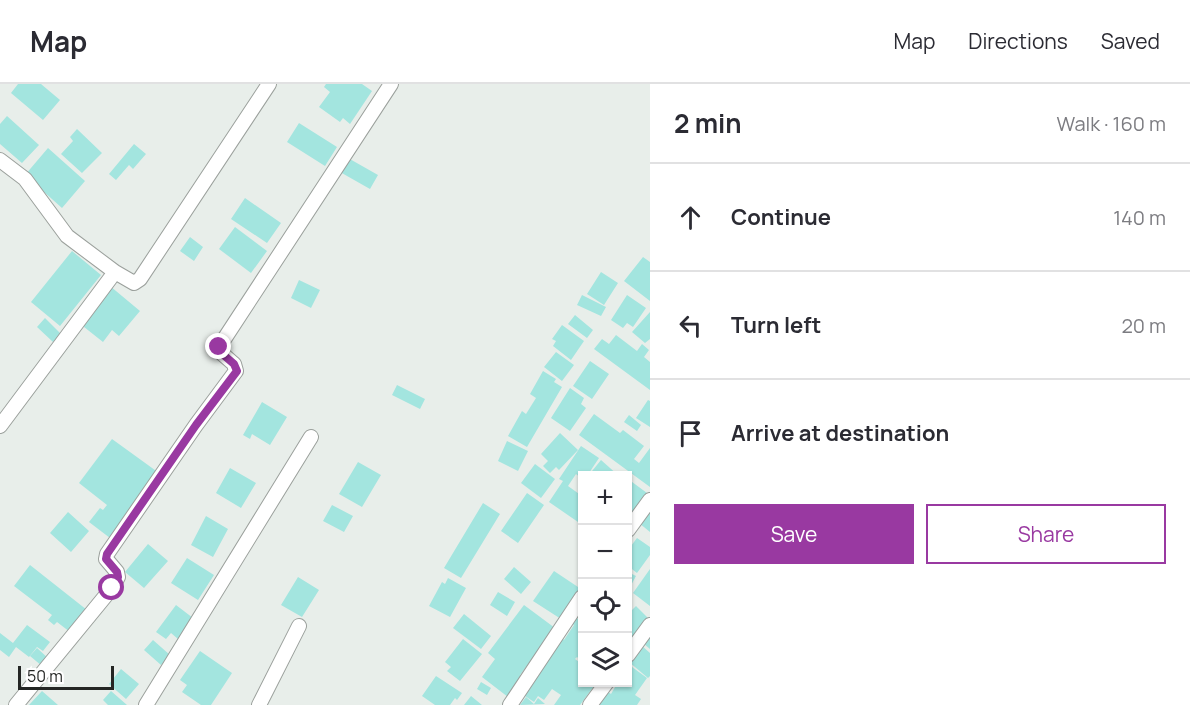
<!DOCTYPE html>
<html lang="en">
<head>
<meta charset="utf-8">
<style>
  :root { --surface:#fff; --page:#f2f2f3; --text:#2b2b33; --muted:#7c7c81; --line:#e1e1e2; --accent:#9939a1 }
  body { margin:0; font-family:Manrope,sans-serif; background:var(--page); color:var(--text) }
  .controls { position:absolute; right:18px; bottom:18px; display:grid; overflow:hidden; border-radius:0px; box-shadow:0 2px 4px #0004 }
  .controls button { width:54px; height:54px; display:grid; place-items:center; padding:0; border:0; border-bottom:2px solid var(--line); background:var(--surface); color:var(--text); font:30px sans-serif }
  .scale { position:absolute; left:18px; bottom:15px; width:96px; box-sizing:border-box; padding-left:6px; border:3px solid #242624; border-top:0; font-size:16px; line-height:21px; white-space:nowrap; color:#242624; -webkit-text-stroke:4px #fff; paint-order:stroke }
  .stop { position:absolute; width:18px; height:18px; margin:-14px; border:4px solid #9939a1; border-radius:50%; background:#fff }
  .stop.end { background:#9939a1; border-color:#fff; box-shadow:0 2px 6px #0008 }
  .list { margin:0; padding:0; list-style:none }
  h2 { display:flex; justify-content:space-between; align-items:center; height:78px; margin:0; padding:0 24px; font-size:26px }
  h2 small { font-size:20px; font-weight:400; color:var(--muted) }
  .list li { display:grid; grid-template-columns:39px 1fr auto; gap:18px; align-items:center; box-sizing:border-box; height:108px; padding:0 24px; border-top:2px solid var(--line) }
  .list b { display:block; font-size:22px; white-space:nowrap }
  .list em { font-size:20px; font-style:normal; color:var(--muted) }
  .actions { display:flex; gap:12px; padding:18px 24px }
  .actions a { flex:1; padding:14px 0; border:2px solid var(--accent); border-radius:0px; text-align:center; font-size:21px; color:var(--accent) }
  .actions .main { background:var(--accent); color:#fff }
  .icon { flex:none; width:33px; height:33px; fill:none; stroke:currentColor; stroke-width:2; stroke-linecap:round; stroke-linejoin:round }
  .map { position:relative; flex:none; width:650px; height:621px; overflow:hidden }
  header { display:flex; align-items:center; gap:36px; box-sizing:border-box; height:84px; padding:0 30px; background:var(--surface); border-bottom:2px solid var(--line) }
  header strong { font-size:28px }
  nav { display:flex; gap:33px; margin-inline-start:auto; font-size:21px }
  main { display:flex }
  aside { flex:1; background:var(--surface) }
  .map>svg:first-child { display:block }
  .building { fill:#a3e5df }
  .lines { fill:none; stroke-linecap:round; stroke-linejoin:round }
  .street-casing { stroke:#9ba09c; stroke-width:16 }
  .street { stroke:#fff; stroke-width:14 }
  .route { stroke:#9939a1; stroke-width:8 }
</style>
</head>
<body>
<header>
<strong>Map</strong>
<nav><a>Map</a><a>Directions</a><a>Saved</a></nav>
</header>
<main>
<div class="map">
<svg width="650" height="621" viewBox="0 0 650 621">
  <rect width="100%" height="100%" fill="#e8eeea"/>
  <!-- building -->
  <path class="building" d="M 18,0 L 41,0 L 60,16 L 43,36 L 11,9 Z
    M 326,0 L 362,0 L 372,7 L 350,40 L 343,34 L 340,38 L 319,23 L 330,8 L 324,3 Z
    M 7,32 L 39,61 L 22,79 L 0,60 L 0,40 Z
    M 299,39 L 337,63 L 325,82 L 287,58 Z
    M 77,45 L 102,69 L 82,89 L 61,70 L 73,57 L 70,53 Z
    M 134,60 L 146,70 L 133,85 L 129,81 L 116,96 L 109,90 Z
    M 48,64 L 85,97 L 62,124 L 25,91 Z
    M 348,74 L 378,91 L 370,105 L 340,88 Z
    M 245,114 L 281,139 L 267,159 L 231,135 Z
    M 235,143 L 267,167 L 251,189 L 219,165 Z
    M 190,153 L 203,163 L 194,177 L 180,167 Z
    M 72,167 L 101,191 L 60,242 L 31,218 Z
    M 643,173 L 650,178 L 650,217 L 624,197 Z
    M 601,188 L 618,199 L 604,221 L 587,210 Z
    M 299,196 L 320,206 L 311,224 L 291,214 Z
    M 110,202 L 140,227 L 119,252 L 112,246 L 103,258 L 79,239 Z
    M 582,211 L 606,223 L 601,232 L 577,221 Z
    M 627,211 L 646,224 L 633,243 L 627,239 L 623,244 L 611,236 Z
    M 650,228 L 650,255 L 645,259 L 632,248 Z
    M 575,231 L 593,246 L 587,254 L 568,240 Z
    M 45,234 L 61,250 L 53,258 L 37,243 Z
    M 562,241 L 584,257 L 571,276 L 553,262 L 556,257 L 552,255 Z
    M 616,251 L 637,267 L 642,260 L 649,266 L 644,273 L 650,278 L 650,306 L 594,265 L 602,255 L 609,260 Z
    M 556,268 L 574,281 L 562,297 L 544,283 Z
    M 590,277 L 609,290 L 592,315 L 573,302 Z
    M 543,287 L 556,295 L 554,298 L 562,303 L 527,363 L 508,352 L 522,327 L 526,330 L 536,314 L 530,310 Z
    M 397,301 L 425,315 L 420,325 L 392,311 Z
    M 570,304 L 584,314 L 581,320 L 586,324 L 570,347 L 551,334 Z
    M 648,316 L 650,317 L 650,343 L 636,334 Z
    M 262,318 L 287,333 L 270,361 L 252,350 L 250,355 L 243,351 Z
    M 594,330 L 620,349 L 623,346 L 644,362 L 634,375 L 639,379 L 650,364 L 650,403 L 579,351 Z
    M 629,331 L 641,341 L 637,347 L 624,338 Z
    M 560,349 L 578,366 L 559,386 L 556,383 L 550,389 L 543,382 L 548,377 L 541,370 Z
    M 112,355 L 159,389 L 110,454 L 89,438 L 100,424 L 103,426 L 107,421 L 79,399 Z
    M 507,357 L 528,367 L 518,387 L 498,377 Z
    M 581,362 L 599,374 L 587,392 L 582,392 L 582,395 L 576,390 L 568,402 L 582,412 L 582,431 L 578,438 L 549,418 L 563,397 L 559,395 Z
    M 601,376 L 619,392 L 588,392 Z
    M 358,378 L 381,391 L 362,423 L 339,410 Z
    M 535,380 L 555,395 L 541,414 L 521,399 Z
    M 230,384 L 256,399 L 241,424 L 216,409 Z
    M 628,395 L 647,409 L 628,437 Z
    M 527,409 L 544,421 L 518,459 L 501,447 Z
    M 483,419 L 500,430 L 461,494 L 444,484 Z
    M 332,421 L 353,432 L 344,448 L 323,437 Z
    M 650,426 L 650,448 L 639,439 Z
    M 68,428 L 89,447 L 71,468 L 50,449 Z
    M 206,432 L 228,445 L 213,473 L 191,461 Z
    M 637,454 L 650,463 L 650,471 L 637,489 L 628,482 L 628,459 L 631,462 Z
    M 148,460 L 168,477 L 144,504 L 125,488 Z
    M 187,474 L 214,491 L 198,516 L 171,499 Z
    M 30,481 L 87,526 L 70,548 L 57,538 L 54,541 L 48,536 L 52,531 L 14,502 Z
    M 514,483 L 531,498 L 521,510 L 504,495 Z
    M 650,485 L 650,522 L 633,509 Z
    M 554,487 L 581,505 L 561,535 L 533,517 Z
    M 628,488 L 636,492 L 628,507 Z
    M 298,493 L 319,506 L 302,533 L 281,521 Z
    M 448,494 L 466,504 L 450,533 L 429,522 L 442,498 L 445,500 Z
    M 498,508 L 515,518 L 507,532 L 490,521 Z
    M 176,521 L 193,534 L 178,555 L 171,549 L 166,555 L 156,548 Z
    M 524,521 L 555,544 L 520,591 L 523,593 L 508,613 L 482,593 L 495,575 L 488,569 Z
    M 636,522 L 649,535 L 628,557 L 628,530 Z
    M 464,530 L 491,552 L 481,565 L 453,544 Z
    M 574,532 L 582,538 L 582,564 L 580,567 L 582,569 L 582,577 L 577,573 L 575,575 L 582,580 L 582,598 L 597,598 L 580,621 L 554,621 L 561,611 L 552,605 L 544,616 L 538,612 L 534,618 L 522,610 L 562,554 L 564,556 L 574,541 L 570,538 Z
    M 27,541 L 50,558 L 43,567 L 37,563 L 29,573 L 16,563 L 9,573 L 0,566 L 0,549 L 13,559 Z
    M 650,551 L 650,565 L 643,559 Z
    M 463,555 L 482,570 L 460,597 L 447,587 L 451,583 L 445,578 Z
    M 153,556 L 170,571 L 161,581 L 144,566 Z
    M 642,562 L 650,569 L 650,592 L 648,594 L 629,578 Z
    M 37,564 L 49,575 L 42,582 L 30,572 Z
    M 200,567 L 232,589 L 211,621 L 201,621 L 182,608 L 187,601 L 180,596 Z
    M 628,580 L 647,594 L 635,611 L 641,615 L 637,621 L 597,621 L 607,607 L 611,610 L 618,598 L 628,598 Z
    M 121,585 L 139,600 L 126,615 L 109,600 Z
    M 436,592 L 462,609 L 457,616 L 455,614 L 450,621 L 435,621 L 422,612 Z
    M 481,598 L 491,604 L 487,611 L 477,605 Z
    M 42,607 L 58,621 L 29,621 Z
    M 111,607 L 127,621 L 108,621 L 103,616 Z
    M 471,612 L 482,621 L 464,621 Z
    M 526,613 L 534,620 L 538,614 L 545,620 L 520,621 Z"/>
  <g class="lines">
    <defs>
      <path id="street" d="M 0,76 L 25,95 L 67,152 L 115,188 L 134,199 L 140,195 L 269,0
        M 0,342 L 115,188
        M 628,446 L 650,416
        M 628,571 L 650,541
        M 16,621 L 112,504 L 118,493 L 117,488 L 106,475 L 107,470 L 196,341 L 236,287 L 234,280 L 219,267 L 219,263 L 391,0
        M 146,621 L 311,353
        M 259,621 L 299,542
        M 510,621 L 582,513
        M 590,621 L 607,598"/>
    </defs>
    <!-- street casing -->
    <use href="#street" class="street-casing"/>
    <!-- street -->
    <use href="#street" class="street"/>
  </g>
  <g class="lines">
    <!-- route -->
    <path class="route" d="M 112,504 L 118,493 L 117,488 L 106,475 L 107,470 L 196,341 L 237,287 L 234,280 L 219,267 L 219,263"/>
  </g>
</svg>
<div class="controls">
<button>+</button>
<button>−</button>
<button><svg class="icon" aria-label="locate" viewBox="0 0 24 24"><circle cx="12" cy="12" r="6"/><path d="M12 2v4M12 18v4M2 12h4M18 12h4"/></svg></button>
<button><svg class="icon" aria-label="layers" viewBox="0 0 24 24"><path d="M12 4l9 5-9 5-9-5zM3 14l9 5 9-5"/></svg></button>
</div>
<div class="scale">50 m</div>
<div class="stop" style="left:112px;top:504px"></div>
<div class="stop end" style="left:219px;top:263px"></div>
</div>
<aside>
<h2>2 min<small>Walk · 160 m</small></h2>
<ul class="list">
<li><svg class="icon" aria-label="ahead" viewBox="0 0 24 24"><path d="M12 20V5M6 11l6-6 6 6"/></svg><div><b>Continue</b></div><em>140 m</em></li>
<li><svg class="icon" aria-label="left" viewBox="0 0 24 24"><path d="M17 20v-9H6M10 6l-5 5 5 5"/></svg><div><b>Turn left</b></div><em>20 m</em></li>
<li><svg class="icon" aria-label="arrive" viewBox="0 0 24 24"><path d="M6 21V4h12l-3 4 3 4H6"/></svg><div><b>Arrive at destination</b></div></li>
</ul>
<div class="actions"><a class="main">Save</a><a>Share</a></div>
</aside>
</main>
</body>
</html>
